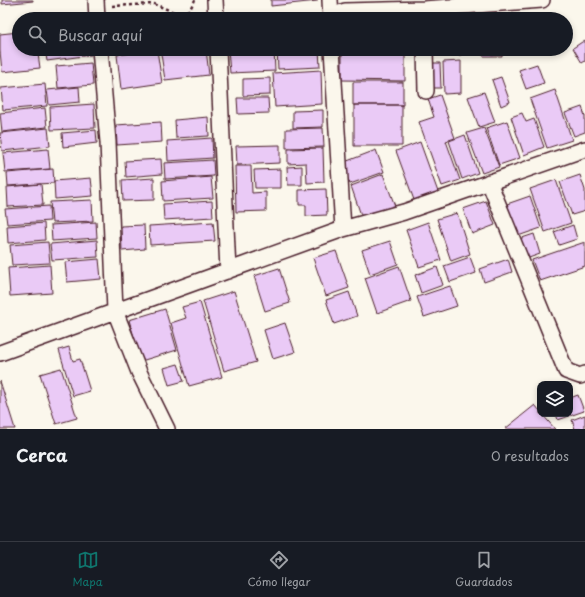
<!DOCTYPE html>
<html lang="es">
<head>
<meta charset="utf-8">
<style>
  :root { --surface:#171b24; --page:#20242c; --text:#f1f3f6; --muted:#9ea1a6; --line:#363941; --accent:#0f766e }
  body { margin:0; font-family:"Playpen Sans",sans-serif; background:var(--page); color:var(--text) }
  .controls { position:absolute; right:12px; bottom:12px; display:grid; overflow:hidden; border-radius:8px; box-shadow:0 2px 6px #0003 }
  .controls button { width:36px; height:36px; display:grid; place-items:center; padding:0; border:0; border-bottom:1px solid var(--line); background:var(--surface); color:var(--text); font:20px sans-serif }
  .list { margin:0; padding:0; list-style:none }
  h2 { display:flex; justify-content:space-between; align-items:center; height:52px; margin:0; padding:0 16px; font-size:17px }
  h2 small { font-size:13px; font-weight:400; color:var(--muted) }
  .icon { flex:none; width:22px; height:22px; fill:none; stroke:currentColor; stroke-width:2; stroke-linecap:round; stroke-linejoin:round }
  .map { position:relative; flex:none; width:585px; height:429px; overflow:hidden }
  .search { position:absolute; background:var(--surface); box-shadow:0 2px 6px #0003; left:12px; right:12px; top:12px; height:44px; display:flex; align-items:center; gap:10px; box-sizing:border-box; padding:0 14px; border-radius:22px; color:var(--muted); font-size:15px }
  .sheet { height:112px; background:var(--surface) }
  nav { display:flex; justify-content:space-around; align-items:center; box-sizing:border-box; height:56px; border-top:1px solid var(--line); background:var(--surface); font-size:11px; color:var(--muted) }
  nav a { display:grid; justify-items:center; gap:2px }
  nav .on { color:var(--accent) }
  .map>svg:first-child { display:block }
  .building { fill:#eacaf6; stroke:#4a1f2b }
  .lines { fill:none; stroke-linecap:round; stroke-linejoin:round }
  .minor-casing { stroke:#4a1f2b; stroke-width:18 }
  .path { stroke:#4a1f2b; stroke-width:2.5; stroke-dasharray:3 3; stroke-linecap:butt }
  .minor { stroke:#fbf7ec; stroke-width:15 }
</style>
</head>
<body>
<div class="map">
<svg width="585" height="429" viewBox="0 0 585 429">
  <rect width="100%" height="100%" fill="#fbf7ec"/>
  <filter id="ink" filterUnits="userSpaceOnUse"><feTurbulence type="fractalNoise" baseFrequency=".025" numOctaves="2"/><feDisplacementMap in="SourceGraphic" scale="8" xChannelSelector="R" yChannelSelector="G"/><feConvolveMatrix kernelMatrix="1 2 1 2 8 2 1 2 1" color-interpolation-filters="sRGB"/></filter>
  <g filter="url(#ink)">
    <!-- building -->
    <path class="building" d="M 2,0 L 33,0 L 33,1 L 2,4 Z
      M 271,0 L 317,0 L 317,1 L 271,6 Z
      M 19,32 L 19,49 L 42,49 L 43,53 L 38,54 L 40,68 L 2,72 L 0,51 L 0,34 Z
      M 585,40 L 585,61 L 582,63 L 573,48 Z
      M 45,49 L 90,49 L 91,55 L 47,61 Z
      M 206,49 L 209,75 L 165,80 L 161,54 Z
      M 228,49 L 274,49 L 275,71 L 230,73 Z
      M 277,49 L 319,49 L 320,67 L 278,69 Z
      M 342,49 L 405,50 L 405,81 L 342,80 Z
      M 442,49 L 461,49 L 461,55 L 443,56 Z
      M 464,49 L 481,49 L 481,52 L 464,52 Z
      M 483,49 L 502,49 L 502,56 L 483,56 Z
      M 157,50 L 162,83 L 121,89 L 117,55 Z
      M 461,61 L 461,93 L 444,94 L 443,62 Z
      M 91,63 L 93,85 L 58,88 L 56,66 Z
      M 429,63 L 440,63 L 441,88 L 430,88 Z
      M 537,64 L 544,83 L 526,89 L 519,70 Z
      M 321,70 L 322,104 L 275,107 L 273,73 Z
      M 501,77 L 510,102 L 501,106 L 492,80 Z
      M 270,78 L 270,95 L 243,96 L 243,79 Z
      M 353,82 L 403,82 L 403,105 L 353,105 Z
      M 45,84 L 47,106 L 3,110 L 1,88 Z
      M 79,87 L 80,102 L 49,105 L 47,90 Z
      M 555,90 L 572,140 L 547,148 L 530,99 Z
      M 484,92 L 495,122 L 479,127 L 468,97 Z
      M 440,95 L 455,138 L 446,141 L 460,180 L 442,186 L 419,122 L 434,117 L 428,99 Z
      M 237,98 L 268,98 L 269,113 L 238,114 Z
      M 94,104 L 95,128 L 51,130 L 50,107 Z
      M 354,105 L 402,105 L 402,146 L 354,146 Z
      M 582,107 L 585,116 L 585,132 L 574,136 L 565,113 Z
      M 45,108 L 47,127 L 2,132 L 0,113 Z
      M 323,110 L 323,127 L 293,128 L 293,111 Z
      M 522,113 L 526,122 L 534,119 L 544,147 L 524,155 L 511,117 Z
      M 208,117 L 209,136 L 176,138 L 175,120 Z
      M 507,121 L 520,158 L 499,165 L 486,128 Z
      M 161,122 L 162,142 L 117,145 L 116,125 Z
      M 48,128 L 50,146 L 2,151 L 0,133 Z
      M 323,128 L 324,147 L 286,148 L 286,129 Z
      M 484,128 L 499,167 L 482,173 L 467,133 Z
      M 96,130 L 97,143 L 63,147 L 62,133 Z
      M 465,135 L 478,173 L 462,179 L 449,141 Z
      M 212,138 L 213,158 L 168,161 L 167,141 Z
      M 420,142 L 438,192 L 414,200 L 396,151 Z
      M 280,145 L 280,163 L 237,165 L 236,146 Z
      M 323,148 L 324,182 L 307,183 L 306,163 L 288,164 L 288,149 Z
      M 48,149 L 50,169 L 5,172 L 3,153 Z
      M 376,150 L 384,172 L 350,184 L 342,163 Z
      M 161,159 L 162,174 L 126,177 L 125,161 Z
      M 213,160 L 214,176 L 165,179 L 164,163 Z
      M 235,166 L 251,166 L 252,193 L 266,192 L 266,211 L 236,212 Z
      M 302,166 L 302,185 L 288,185 L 287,167 Z
      M 53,169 L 54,183 L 8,186 L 7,173 Z
      M 281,169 L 281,188 L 255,188 L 254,170 Z
      M 383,174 L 395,206 L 362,218 L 351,186 Z
      M 580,175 L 585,190 L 585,211 L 572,215 L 560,182 Z
      M 211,177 L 213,198 L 163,201 L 162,181 Z
      M 91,178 L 93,196 L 55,199 L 54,181 Z
      M 154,178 L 154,200 L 123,201 L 122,180 Z
      M 556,180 L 571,223 L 545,232 L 530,189 Z
      M 41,184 L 43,205 L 8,207 L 7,187 Z
      M 326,189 L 327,215 L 306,216 L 306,205 L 299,205 L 299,190 Z
      M 530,196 L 541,228 L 518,236 L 507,204 Z
      M 92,200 L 93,221 L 52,223 L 50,202 Z
      M 212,201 L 213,217 L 164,220 L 163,204 Z
      M 486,201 L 495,225 L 472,234 L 463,209 Z
      M 49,206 L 50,221 L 7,224 L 5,209 Z
      M 457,213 L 470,254 L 451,261 L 437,219 Z
      M 96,222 L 97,238 L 52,241 L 51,225 Z
      M 213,222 L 215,241 L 150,245 L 149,226 Z
      M 428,222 L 441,260 L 419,267 L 406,230 Z
      M 44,223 L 45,240 L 8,243 L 7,226 Z
      M 144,225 L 145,249 L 122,251 L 121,226 Z
      M 573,225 L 577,239 L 559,245 L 554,232 Z
      M 534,234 L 540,254 L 526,259 L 519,239 Z
      M 97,240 L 98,257 L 52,260 L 50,244 Z
      M 390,241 L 398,264 L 370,274 L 362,250 Z
      M 48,242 L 50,263 L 12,265 L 10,245 Z
      M 585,242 L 585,266 L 540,281 L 532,260 Z
      M 336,251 L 349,288 L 326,296 L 313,258 Z
      M 470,257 L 476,273 L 450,282 L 444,266 Z
      M 99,259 L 101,279 L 67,282 L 65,262 Z
      M 508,259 L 512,272 L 484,282 L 480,269 Z
      M 50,265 L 52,293 L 10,296 L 8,268 Z
      M 399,266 L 411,301 L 377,313 L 365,278 Z
      M 437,267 L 443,285 L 421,293 L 415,275 Z
      M 279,268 L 290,303 L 265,311 L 254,276 Z
      M 450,286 L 457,306 L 424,317 L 417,297 Z
      M 234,291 L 256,362 L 224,371 L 203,301 Z
      M 349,292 L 357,316 L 334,324 L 326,300 Z
      M 200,302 L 222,377 L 189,386 L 171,323 L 186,318 L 182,307 Z
      M 165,309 L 177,350 L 141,361 L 129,320 Z
      M 285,323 L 295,352 L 273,359 L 264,330 Z
      M 69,347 L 73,361 L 80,359 L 90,391 L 73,396 L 59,350 Z
      M 178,364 L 184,381 L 169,385 L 164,368 Z
      M 61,368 L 77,418 L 56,424 L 40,374 Z
      M 0,381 L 15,429 L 0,429 Z
      M 578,395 L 584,411 L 558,420 L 556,414 L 570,414 L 570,398 Z
      M 535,405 L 540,411 L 540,414 L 542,414 L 555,429 L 505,429 Z
      M 585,415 L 585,429 L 575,429 L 572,420 Z"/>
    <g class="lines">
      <defs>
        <path id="minor" d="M 96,0 L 97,19
          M 215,0 L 216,19
          M 330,0 L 331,19
          M 331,16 L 345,11 L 424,9 L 542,0
          M 100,49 L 108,142 L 115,311 L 139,372 L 167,429
          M 218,49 L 228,271
          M 332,49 L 343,229
          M 425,49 L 426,91
          M 489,182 L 566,371 L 580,376 L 585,374
          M 0,353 L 343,229 L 404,212 L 585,149"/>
      </defs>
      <!-- minor casing -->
      <use href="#minor" class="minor-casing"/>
      <!-- path -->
      <path class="path" d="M 112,6 L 154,4 L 181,15 L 190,9 L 195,0"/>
      <!-- minor -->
      <use href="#minor" class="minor"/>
    </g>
  </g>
</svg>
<div class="controls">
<button><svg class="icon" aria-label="layers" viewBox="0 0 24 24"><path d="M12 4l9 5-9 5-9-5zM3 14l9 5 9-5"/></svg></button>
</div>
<div class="search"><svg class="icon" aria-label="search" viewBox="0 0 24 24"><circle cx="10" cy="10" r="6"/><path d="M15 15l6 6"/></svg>Buscar aquí</div>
</div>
<section class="sheet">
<h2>Cerca<small>0 resultados</small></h2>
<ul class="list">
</ul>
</section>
<nav>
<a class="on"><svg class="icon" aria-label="map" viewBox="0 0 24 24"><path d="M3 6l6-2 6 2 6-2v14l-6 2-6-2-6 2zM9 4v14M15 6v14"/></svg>Mapa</a>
<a><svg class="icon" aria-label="directions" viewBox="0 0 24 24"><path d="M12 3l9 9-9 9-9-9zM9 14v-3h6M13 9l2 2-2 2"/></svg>Cómo llegar</a>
<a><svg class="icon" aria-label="saved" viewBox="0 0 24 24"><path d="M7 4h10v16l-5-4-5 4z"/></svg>Guardados</a>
</nav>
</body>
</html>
